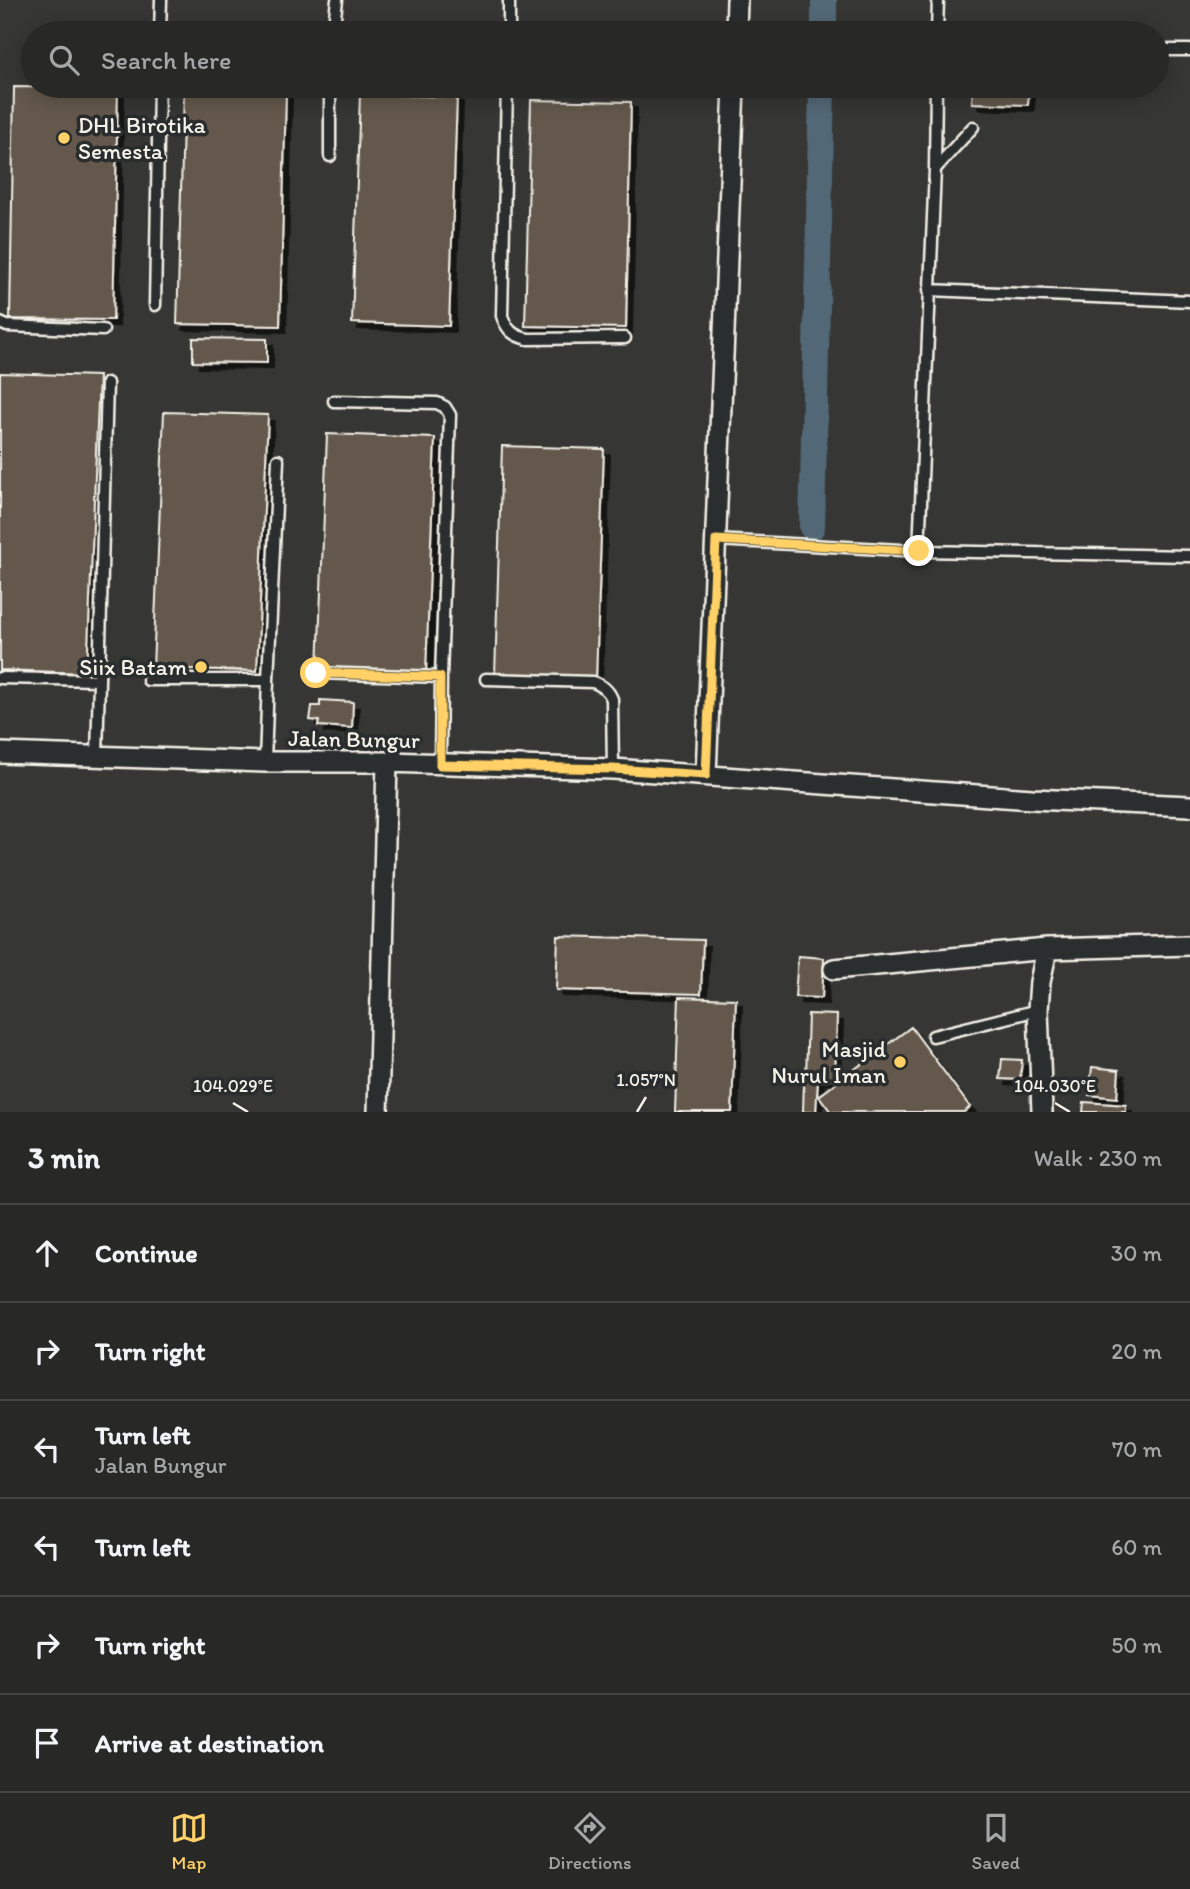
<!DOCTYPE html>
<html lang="en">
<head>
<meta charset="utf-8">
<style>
  :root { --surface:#282827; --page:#343433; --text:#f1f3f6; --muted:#a5a6a7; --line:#444; --accent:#ffd166 }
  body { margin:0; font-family:Itim,sans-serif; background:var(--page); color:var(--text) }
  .stop { position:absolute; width:21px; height:21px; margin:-16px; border:5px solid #ffd166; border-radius:50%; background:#fff }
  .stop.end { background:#ffd166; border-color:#fff; box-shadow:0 2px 7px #0008 }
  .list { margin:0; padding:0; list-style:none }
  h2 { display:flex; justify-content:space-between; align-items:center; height:91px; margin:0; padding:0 28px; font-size:30px }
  h2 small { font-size:23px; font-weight:400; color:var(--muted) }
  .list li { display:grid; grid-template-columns:46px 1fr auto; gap:21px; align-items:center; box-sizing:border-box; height:98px; padding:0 28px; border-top:2px solid var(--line) }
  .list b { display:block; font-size:26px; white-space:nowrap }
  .list p { margin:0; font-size:23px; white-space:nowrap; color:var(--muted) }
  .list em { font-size:23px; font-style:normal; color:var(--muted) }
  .icon { flex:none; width:38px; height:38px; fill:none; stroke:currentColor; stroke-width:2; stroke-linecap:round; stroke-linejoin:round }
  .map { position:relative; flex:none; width:1190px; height:1112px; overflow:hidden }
  .search { position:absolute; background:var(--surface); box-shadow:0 4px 18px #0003; left:21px; right:21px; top:21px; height:77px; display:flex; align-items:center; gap:18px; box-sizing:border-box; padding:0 24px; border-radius:38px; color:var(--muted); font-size:26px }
  .sheet { height:679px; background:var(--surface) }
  nav { display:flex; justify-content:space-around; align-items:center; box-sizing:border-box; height:98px; border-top:2px solid var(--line); background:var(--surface); font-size:19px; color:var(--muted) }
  nav a { display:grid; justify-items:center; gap:4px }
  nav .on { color:var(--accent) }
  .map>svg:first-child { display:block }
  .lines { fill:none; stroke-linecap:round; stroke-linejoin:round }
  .canal { stroke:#526776; stroke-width:26 }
  .building { fill:#64594b; stroke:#f4f1e8; stroke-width:2; filter:url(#shadow) }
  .service-casing { stroke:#f4f1e8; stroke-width:15 }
  .minor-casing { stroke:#f4f1e8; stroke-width:24 }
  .service { stroke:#2a2d2e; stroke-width:10 }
  .minor { stroke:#2a2d2e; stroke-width:19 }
  .route { stroke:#ffd166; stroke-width:9 }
  .ticks { fill:none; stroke:#f4f1e8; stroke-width:2.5 }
  .poi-dot { fill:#ffd166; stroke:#2a2d2e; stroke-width:2.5 }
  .labels { text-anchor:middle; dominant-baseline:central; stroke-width:7; stroke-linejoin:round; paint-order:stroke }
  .poi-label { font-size:23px; fill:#f4f1e8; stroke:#2a2d2e; text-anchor:end }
  .street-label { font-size:23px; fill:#f4f1e8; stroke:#2a2d2e }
  .ticks-label { font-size:18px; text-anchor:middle; fill:#f4f1e8; stroke:#2a2d2e; stroke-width:7; stroke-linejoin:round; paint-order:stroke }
</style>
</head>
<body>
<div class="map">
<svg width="1190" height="1112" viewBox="0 0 1190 1112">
  <defs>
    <filter id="shadow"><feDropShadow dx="6" dy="6" stdDeviation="0" flood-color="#0009"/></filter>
  </defs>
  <rect width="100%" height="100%" fill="#363634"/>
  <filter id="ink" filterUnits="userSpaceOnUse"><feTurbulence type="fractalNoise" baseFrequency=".0143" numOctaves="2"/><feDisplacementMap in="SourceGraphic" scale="14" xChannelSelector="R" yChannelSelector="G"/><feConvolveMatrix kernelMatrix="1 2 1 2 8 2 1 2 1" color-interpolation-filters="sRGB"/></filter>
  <g filter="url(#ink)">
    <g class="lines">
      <!-- canal -->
      <path class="canal" d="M 824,33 L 824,0
        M 812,527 L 822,86"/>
    </g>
    <!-- building -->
    <path class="building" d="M 973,86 L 1029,86 L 1028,105 L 972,103 Z
      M 14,87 L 118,88 L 113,320 L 10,319 Z
      M 184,91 L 286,93 L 280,326 L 177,324 Z
      M 360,94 L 457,97 L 449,326 L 352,323 Z
      M 531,100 L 631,102 L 626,328 L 525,326 Z
      M 193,338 L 267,339 L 267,363 L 193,362 Z
      M 0,373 L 99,376 L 87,673 L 0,670 Z
      M 164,412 L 268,415 L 257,671 L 153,668 Z
      M 327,434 L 435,438 L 426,672 L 318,669 Z
      M 502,446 L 604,449 L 596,679 L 495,676 Z
      M 320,700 L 353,702 L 352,728 L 318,726 L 319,721 L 310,720 L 312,706 L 320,706 Z
      M 558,936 L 703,940 L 701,994 L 556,990 Z
      M 798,956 L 824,958 L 822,998 L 795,997 Z
      M 679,997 L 736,999 L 732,1112 L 675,1112 Z
      M 808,1014 L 837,1015 L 835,1079 L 806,1078 Z
      M 911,1027 L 970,1107 L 964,1112 L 831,1112 L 819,1096 Z
      M 1002,1059 L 1022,1060 L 1020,1080 L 1000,1079 Z
      M 1092,1067 L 1119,1070 L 1117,1098 L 1089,1095 Z
      M 804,1080 L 818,1080 L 816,1112 L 803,1112 Z
      M 1084,1102 L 1126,1105 L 1126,1112 L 1083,1112 Z"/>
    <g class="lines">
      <defs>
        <path id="service" d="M 160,33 L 161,0
          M 333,33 L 337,0
          M 509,33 L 509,0
          M 937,33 L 938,0
          M 1157,50 L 1190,50
          M 507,86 L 502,316 C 507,330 513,336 528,339 L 625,338
          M 330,156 L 330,86
          M 935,169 L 936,86
          M 929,290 L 1190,301
          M 155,305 L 159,86
          M 0,323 L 7,326 L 103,330
          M 334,401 L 437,403 L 445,407 L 450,415 L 441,677 L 440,764
          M 716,540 L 919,551 L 935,169 L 973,127
          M 919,551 L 1190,556
          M 316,673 L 441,677
          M 0,678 L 99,680
          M 486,679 L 593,682 C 602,686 608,689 612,699 L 613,769
          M 148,680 L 268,680
          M 97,756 L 107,383
          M 265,762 L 268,680 L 278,460
          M 933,1036 L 1038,1010"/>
        <path id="minor" d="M 736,33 L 737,0
          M 0,753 L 265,762 L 387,762 L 613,769 L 1032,799 L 1190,806
          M 706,775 L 734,86
          M 834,969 L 1047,949
          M 378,1112 L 387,762
          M 1042,1112 L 1038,1010 L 1040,982 L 1047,949 L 1190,945"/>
      </defs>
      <!-- service casing -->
      <use href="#service" class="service-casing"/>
      <!-- minor casing -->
      <use href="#minor" class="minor-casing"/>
      <!-- service -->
      <use href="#service" class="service"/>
      <!-- minor -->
      <use href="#minor" class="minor"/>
    </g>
  </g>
  <g class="lines" filter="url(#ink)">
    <!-- route -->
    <path class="route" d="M 316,673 L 440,677 L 440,765 L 613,769 L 706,775 L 716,540 L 919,551"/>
  </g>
  <!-- ticks -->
  <path class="ticks" d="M 233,1103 L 248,1112M 1055,1103 L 1070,1112M 637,1112 L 646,1097"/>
  <!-- markers -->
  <g class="poi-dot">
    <circle cx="64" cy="138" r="7"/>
    <circle cx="201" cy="667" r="7"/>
    <circle cx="900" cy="1062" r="7"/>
  </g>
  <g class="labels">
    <!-- poi labels -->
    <g class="poi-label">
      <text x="78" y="125" text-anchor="start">DHL Birotika<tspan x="78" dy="26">Semesta</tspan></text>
      <text x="187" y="667">Siix Batam</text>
      <text x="886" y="1049">Masjid<tspan x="886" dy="26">Nurul Iman</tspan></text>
    </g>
    <!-- street labels -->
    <g class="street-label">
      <text transform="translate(354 739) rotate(1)">Jalan Bungur</text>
    </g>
  </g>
  <g class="ticks-label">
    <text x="646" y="1086">1.057°N</text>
    <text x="233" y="1092">104.029°E</text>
    <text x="1055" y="1092">104.030°E</text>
  </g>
</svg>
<div class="stop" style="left:316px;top:673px"></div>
<div class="stop end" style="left:919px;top:551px"></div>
<div class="search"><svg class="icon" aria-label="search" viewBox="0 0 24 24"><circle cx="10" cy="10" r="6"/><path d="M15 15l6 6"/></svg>Search here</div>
</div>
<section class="sheet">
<h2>3 min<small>Walk · 230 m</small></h2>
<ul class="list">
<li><svg class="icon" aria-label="ahead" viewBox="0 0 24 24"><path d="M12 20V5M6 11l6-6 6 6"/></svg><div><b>Continue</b></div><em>30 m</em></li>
<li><svg class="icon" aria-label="right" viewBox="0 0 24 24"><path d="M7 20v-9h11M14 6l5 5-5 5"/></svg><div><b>Turn right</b></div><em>20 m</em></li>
<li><svg class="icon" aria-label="left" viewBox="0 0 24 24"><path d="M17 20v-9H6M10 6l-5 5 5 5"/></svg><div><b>Turn left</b><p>Jalan Bungur</p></div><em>70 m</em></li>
<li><svg class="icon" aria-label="left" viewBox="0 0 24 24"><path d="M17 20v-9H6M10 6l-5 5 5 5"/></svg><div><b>Turn left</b></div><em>60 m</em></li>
<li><svg class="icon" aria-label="right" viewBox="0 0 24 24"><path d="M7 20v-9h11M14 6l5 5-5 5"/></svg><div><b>Turn right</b></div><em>50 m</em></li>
<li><svg class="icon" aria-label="arrive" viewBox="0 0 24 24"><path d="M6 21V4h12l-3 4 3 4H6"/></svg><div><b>Arrive at destination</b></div></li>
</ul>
</section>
<nav>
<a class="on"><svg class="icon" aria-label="map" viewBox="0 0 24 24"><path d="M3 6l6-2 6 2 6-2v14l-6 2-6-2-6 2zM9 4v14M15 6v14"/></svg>Map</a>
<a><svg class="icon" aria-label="directions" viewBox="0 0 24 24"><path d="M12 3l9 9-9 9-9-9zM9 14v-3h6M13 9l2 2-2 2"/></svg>Directions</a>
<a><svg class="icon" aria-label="saved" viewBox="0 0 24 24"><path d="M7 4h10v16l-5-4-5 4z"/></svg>Saved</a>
</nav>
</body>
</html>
